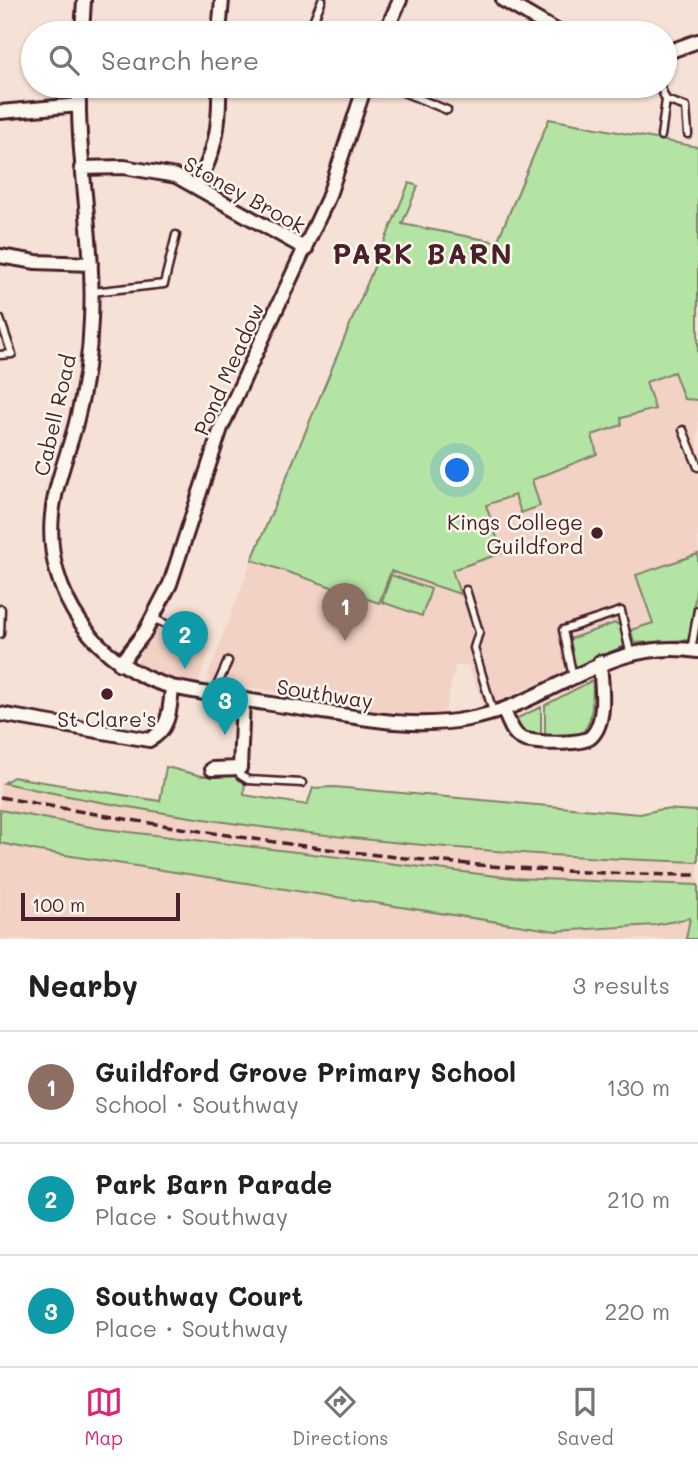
<!DOCTYPE html>
<html lang="en">
<head>
<meta charset="utf-8">
<style>
  :root { --surface:#fff; --page:#f2f2f2; --text:#202124; --muted:#757577; --line:#e0e0e0; --accent:#db2777 }
  body { margin:0; font-family:Mali,sans-serif; background:var(--page); color:var(--text) }
  .scale { position:absolute; left:21px; bottom:18px; width:159px; box-sizing:border-box; padding-left:7px; border:4px solid #4a1f2b; border-top:0; font-size:19px; line-height:24px; white-space:nowrap; color:#4a1f2b; -webkit-text-stroke:5px #fbf7ec; paint-order:stroke }
  .you { position:absolute; left:458px; top:471px; width:24px; height:24px; margin:-18px; border:5px solid #fff; border-radius:50%; background:#1a73e8; box-shadow:0 0 0 10px #1a73e833 }
  .badge { display:grid; place-items:center; width:46px; height:46px; border-radius:50%; background:var(--accent); color:#fff; font-size:23px; font-weight:700 }
  .pin { position:absolute; translate:-50% -58px; filter:drop-shadow(0 2px 4px #0008) }
  .pin::after { content:''; position:absolute; top:37px; width:24px; height:21px; background:inherit; clip-path:polygon(0 0,100% 0,50% 100%) }
  .list { margin:0; padding:0; list-style:none }
  h2 { display:flex; justify-content:space-between; align-items:center; height:91px; margin:0; padding:0 28px; font-size:30px }
  h2 small { font-size:23px; font-weight:400; color:var(--muted) }
  .list li { display:grid; grid-template-columns:46px 1fr auto; gap:21px; align-items:center; box-sizing:border-box; height:112px; padding:0 28px; border-top:2px solid var(--line) }
  .list b { display:block; font-size:26px; white-space:nowrap }
  .list p { margin:0; font-size:23px; white-space:nowrap; color:var(--muted) }
  .list em { font-size:23px; font-style:normal; color:var(--muted) }
  .icon { flex:none; width:38px; height:38px; fill:none; stroke:currentColor; stroke-width:2; stroke-linecap:round; stroke-linejoin:round }
  .map { position:relative; flex:none; width:698px; height:939px; overflow:hidden }
  .search { position:absolute; background:var(--surface); box-shadow:0 2px 5px #0004; left:21px; right:21px; top:21px; height:77px; display:flex; align-items:center; gap:18px; box-sizing:border-box; padding:0 24px; border-radius:38px; color:var(--muted); font-size:26px }
  .sheet { height:427px; background:var(--surface) }
  nav { display:flex; justify-content:space-around; align-items:center; box-sizing:border-box; height:98px; border-top:2px solid var(--line); background:var(--surface); font-size:19px; color:var(--muted) }
  nav a { display:grid; justify-items:center; gap:4px }
  nav .on { color:var(--accent) }
  .map>svg:first-child { display:block }
  .built { fill:#f1d2c5 }
  .green { fill:#b3e4a3; stroke:#7e8267; stroke-width:2 }
  .lines { fill:none; stroke-linecap:round; stroke-linejoin:round }
  .lane-casing { stroke:#4a1f2b; stroke-width:11 }
  .street-casing { stroke:#4a1f2b; stroke-width:18 }
  .lane { stroke:#fbf7ec; stroke-width:6 }
  .street { stroke:#fbf7ec; stroke-width:12 }
  .rail { stroke:#4a1f2b; stroke-width:3.5; stroke-dasharray:10 5; stroke-linecap:butt }
  .poi-dot { fill:#4a1f2b; stroke:#fbf7ec; stroke-width:2.5 }
  .labels { text-anchor:middle; dominant-baseline:central; stroke-width:5; stroke-linejoin:round; paint-order:stroke }
  .street-label { font-size:21px; fill:#4a1f2b; stroke:#fbf7ec }
  .poi-label { font-size:21px; fill:#4a1f2b; stroke:#fbf7ec; text-anchor:end }
  .district-label { font-size:28px; font-weight:bold; letter-spacing:2px; fill:#4a1f2b; stroke:#fbf7ec }
</style>
</head>
<body>
<div class="map">
<svg width="698" height="939" viewBox="0 0 698 939">
  <rect width="100%" height="100%" fill="#f5e1d5"/>
  <filter id="ink" filterUnits="userSpaceOnUse"><feTurbulence type="fractalNoise" baseFrequency=".0143" numOctaves="2"/><feDisplacementMap in="SourceGraphic" scale="14" xChannelSelector="R" yChannelSelector="G"/><feConvolveMatrix kernelMatrix="1 2 1 2 8 2 1 2 1" color-interpolation-filters="sRGB"/></filter>
  <g filter="url(#ink)">
    <!-- built -->
    <path class="built" d="M 674,372 L 684,398 L 698,400 L 698,612 L 694,641 L 657,640 L 624,646 L 484,707 L 468,665 L 455,666 L 444,715 L 402,716 L 365,710 L 210,679 L 208,675 L 252,560 L 379,603 L 391,571 L 459,593 L 451,570 L 486,505 L 515,495 L 532,480 L 597,454 L 592,436 L 621,425 L 620,418 L 645,382 Z
      M 152,625 L 210,648 L 197,687 L 158,681 L 134,669 Z
      M 166,767 L 202,776 L 245,776 L 244,795 L 307,805 L 313,788 L 334,787 L 640,814 L 662,809 L 698,811 L 698,939 L 0,939 L 0,782 L 13,777 L 160,801 Z"/>
    <!-- green -->
    <path class="green" d="M 549,119 L 698,147 L 698,400 L 684,399 L 674,372 L 646,382 L 655,409 L 621,418 L 622,425 L 592,435 L 597,454 L 532,480 L 540,506 L 521,513 L 515,495 L 486,505 L 502,553 L 452,570 L 460,594 L 391,571 L 379,603 L 252,560 L 409,183 L 418,186 L 402,224 L 497,242 Z
      M 698,554 L 698,577 L 689,640 L 634,643 L 631,630 L 653,623 L 636,575 Z
      M 391,575 L 431,589 L 422,616 L 382,602 Z
      M 615,623 L 620,625 L 627,645 L 575,667 L 567,640 Z
      M 593,680 C 592,696 596,731 574,737 C 566,739 553,735 545,735 L 545,705 Z
      M 541,707 L 541,735 L 518,730 L 513,720 Z
      M 166,767 L 202,776 L 245,776 L 244,795 L 307,805 L 313,788 L 334,787 L 640,814 L 662,809 L 698,811 L 698,862 C 466,854 232,832 4,783 L 13,777 L 160,801 Z
      M 0,810 L 96,828 L 513,878 L 698,885 L 698,939 L 686,939 L 690,918 L 655,925 L 556,931 L 39,851 L 0,843 Z"/>
    <g class="lines">
      <defs>
        <path id="lane" d="M 313,21 L 322,0
          M 388,86 L 447,110
          M 660,86 L 666,100 L 686,107 L 688,134
          M 661,136 L 666,100
          M 92,292 L 164,284 L 176,235
          M 0,319 L 12,354 L 0,355
          M 683,430 L 698,467
          M 466,590 L 479,632 L 474,648 L 493,712
          M 152,618 L 202,640
          M 0,634 L 1,609
          M 688,649 L 692,645 L 698,610
          M 573,677 L 563,630 L 621,611 L 630,652
          M 213,695 L 228,661
          M 240,768 L 240,775 L 248,780 L 302,783"/>
        <path id="street" d="M 503,0 L 560,33
          M 82,33 L 84,0
          M 219,33 L 222,0
          M 385,33 L 400,0
          M 665,53 L 698,41
          M 79,86 C 77,164 95,241 91,319 C 90,354 85,389 76,423 C 68,454 55,484 52,515 C 44,593 97,667 172,687 C 215,696 260,702 304,709 C 358,717 413,730 468,719 C 552,704 607,636 698,651
          M 0,112 L 79,105
          M 81,168 L 124,167 L 176,176 L 306,249
          M 196,185 C 216,154 220,122 219,86
          M 0,256 L 36,262 L 91,264
          M 120,664 L 145,632 L 170,584 L 221,428 L 328,198 L 365,86
          M 504,711 C 508,719 512,734 521,738 C 531,744 582,745 591,737 C 608,721 601,683 600,662
          M 0,714 L 149,740 C 170,730 170,708 172,687
          M 212,769 L 240,768 L 243,699"/>
      </defs>
      <!-- lane casing -->
      <use href="#lane" class="lane-casing"/>
      <!-- street casing -->
      <use href="#street" class="street-casing"/>
      <!-- lane -->
      <use href="#lane" class="lane"/>
      <!-- street -->
      <use href="#street" class="street"/>
      <!-- rail -->
      <path class="rail" d="M 0,797 C 230,839 463,874 698,875"/>
    </g>
  </g>
  <!-- markers -->
  <g class="poi-dot">
    <circle cx="597" cy="533" r="7"/>
    <circle cx="107" cy="694" r="7"/>
  </g>
  <g class="labels">
    <!-- street labels -->
    <g class="street-label">
      <text transform="translate(245 194) rotate(29)">Stoney Brook</text>
      <text transform="translate(228 369) rotate(-66)">Pond Meadow</text>
      <text transform="translate(54 415) rotate(-77)">Cabell Road</text>
      <text transform="translate(325 693) rotate(9)">Southway</text>
    </g>
    <!-- poi labels -->
    <g class="poi-label">
      <text x="583" y="521">Kings College<tspan x="583" dy="24">Guildford</tspan></text>
      <text x="107" y="718" text-anchor="middle">St Clare's</text>
    </g>
    <!-- district labels -->
    <g class="district-label">
      <text x="423" y="253">PARK BARN</text>
    </g>
  </g>
</svg>
<div class="scale">100 m</div>
<div class="you"></div>
<div class="pin badge" style="left:345px;top:641px;background:#8d6e63">1</div>
<div class="pin badge" style="left:185px;top:669px;background:#0f9aa8">2</div>
<div class="pin badge" style="left:225px;top:735px;background:#0f9aa8">3</div>
<div class="search"><svg class="icon" aria-label="search" viewBox="0 0 24 24"><circle cx="10" cy="10" r="6"/><path d="M15 15l6 6"/></svg>Search here</div>
</div>
<section class="sheet">
<h2>Nearby<small>3 results</small></h2>
<ul class="list">
<li><span class="badge" style="background:#8d6e63">1</span><div><b>Guildford Grove Primary School</b><p>School · Southway</p></div><em>130 m</em></li>
<li><span class="badge" style="background:#0f9aa8">2</span><div><b>Park Barn Parade</b><p>Place · Southway</p></div><em>210 m</em></li>
<li><span class="badge" style="background:#0f9aa8">3</span><div><b>Southway Court</b><p>Place · Southway</p></div><em>220 m</em></li>
</ul>
</section>
<nav>
<a class="on"><svg class="icon" aria-label="map" viewBox="0 0 24 24"><path d="M3 6l6-2 6 2 6-2v14l-6 2-6-2-6 2zM9 4v14M15 6v14"/></svg>Map</a>
<a><svg class="icon" aria-label="directions" viewBox="0 0 24 24"><path d="M12 3l9 9-9 9-9-9zM9 14v-3h6M13 9l2 2-2 2"/></svg>Directions</a>
<a><svg class="icon" aria-label="saved" viewBox="0 0 24 24"><path d="M7 4h10v16l-5-4-5 4z"/></svg>Saved</a>
</nav>
</body>
</html>
